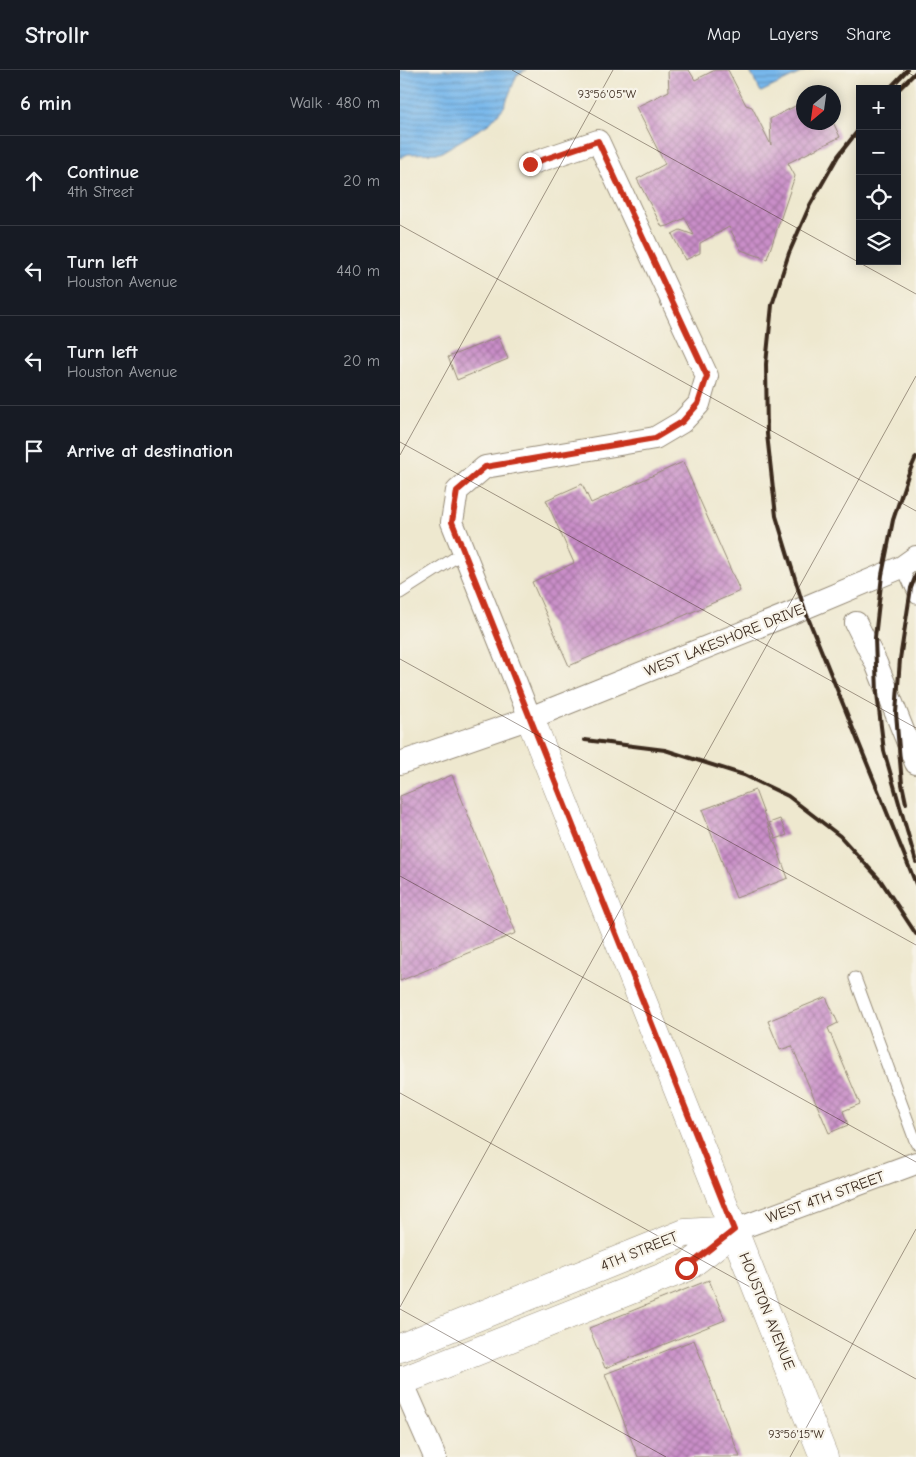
<!DOCTYPE html>
<html lang="en">
<head>
<meta charset="utf-8">
<style>
  :root { --surface:#171b24; --page:#20242c; --text:#f1f3f6; --muted:#9ea1a6; --line:#363941 }
  body { margin:0; font-family:"Comic Neue",sans-serif; background:var(--page); color:var(--text) }
  .controls { position:absolute; right:15px; top:15px; display:grid; overflow:hidden; border-radius:0px; box-shadow:0 2px 12px #0003 }
  .controls button { width:45px; height:45px; display:grid; place-items:center; padding:0; border:0; border-bottom:1px solid var(--line); background:var(--surface); color:var(--text); font:25px sans-serif }
  .compass { position:absolute; left:396px; top:15px; width:45px; height:45px; border-radius:50%; background:var(--surface); box-shadow:0 2px 12px #0003; rotate:209deg }
  .stop { position:absolute; width:15px; height:15px; margin:-11px; border:4px solid #c8321e; border-radius:50%; background:#fff }
  .stop.end { background:#c8321e; border-color:#fff; box-shadow:0 1px 5px #0008 }
  .list { margin:0; padding:0; list-style:none }
  h2 { display:flex; justify-content:space-between; align-items:center; height:65px; margin:0; padding:0 20px; font-size:21px }
  h2 small { font-size:16px; font-weight:400; color:var(--muted) }
  .list li { display:grid; grid-template-columns:32px 1fr auto; gap:15px; align-items:center; box-sizing:border-box; height:90px; padding:0 20px; border-top:1px solid var(--line) }
  .list b { display:block; font-size:19px; white-space:nowrap }
  .list p { margin:0; font-size:16px; white-space:nowrap; color:var(--muted) }
  .list em { font-size:16px; font-style:normal; color:var(--muted) }
  .icon { flex:none; width:28px; height:28px; fill:none; stroke:currentColor; stroke-width:2; stroke-linecap:round; stroke-linejoin:round }
  .map { position:relative; flex:none; width:516px; height:1387px; overflow:hidden }
  header { display:flex; align-items:center; gap:30px; box-sizing:border-box; height:70px; padding:0 25px; background:var(--surface); border-bottom:1px solid var(--line) }
  header strong { font-size:24px }
  nav { display:flex; gap:28px; margin-inline-start:auto; font-size:18px }
  main { display:flex }
  aside { flex:1; background:var(--surface) }
  .map>svg:first-child { display:block }
  .water { fill:url(#water-rules); stroke:#597084 }
  .building { fill:url(#building-cross-hatch) }
  .lines { fill:none; stroke-linecap:round; stroke-linejoin:round }
  .lane-casing { stroke:#948976; stroke-width:13 }
  .street-casing { stroke:#948976; stroke-width:24 }
  .secondary-casing { stroke:#948976; stroke-width:29 }
  .lane { stroke:#fff; stroke-width:11 }
  .street { stroke:#fff; stroke-width:22 }
  .secondary { stroke:#fff; stroke-width:28 }
  .rail { stroke:#3b2a1e; stroke-width:4 }
  .route { stroke:#c8321e; stroke-width:6 }
  .ticks { fill:none; stroke:#3b2a1e; stroke-width:1; stroke-opacity:0.45 }
  .labels { text-anchor:middle; dominant-baseline:central; stroke-width:4.5; stroke-linejoin:round; paint-order:stroke }
  .street-label { font-size:15px; fill:#3b2a1e; stroke:#f7f3e8 }
  .ticks-label { font-size:12px; text-anchor:middle; fill:#3b2a1e; stroke:#f7f3e8; stroke-width:4.5; stroke-linejoin:round; paint-order:stroke }
</style>
</head>
<body>
<header>
<strong>Strollr</strong>
<nav><a>Map</a><a>Layers</a><a>Share</a></nav>
</header>
<main>
<aside>
<h2>6 min<small>Walk · 480 m</small></h2>
<ul class="list">
<li><svg class="icon" aria-label="ahead" viewBox="0 0 24 24"><path d="M12 20V5M6 11l6-6 6 6"/></svg><div><b>Continue</b><p>4th Street</p></div><em>20 m</em></li>
<li><svg class="icon" aria-label="left" viewBox="0 0 24 24"><path d="M17 20v-9H6M10 6l-5 5 5 5"/></svg><div><b>Turn left</b><p>Houston Avenue</p></div><em>440 m</em></li>
<li><svg class="icon" aria-label="left" viewBox="0 0 24 24"><path d="M17 20v-9H6M10 6l-5 5 5 5"/></svg><div><b>Turn left</b><p>Houston Avenue</p></div><em>20 m</em></li>
<li><svg class="icon" aria-label="arrive" viewBox="0 0 24 24"><path d="M6 21V4h12l-3 4 3 4H6"/></svg><div><b>Arrive at destination</b></div></li>
</ul>
</aside>
<div class="map">
<svg width="516" height="1387" viewBox="0 0 516 1387">
  <defs>
    <pattern id="water-rules" width="6" height="5" patternUnits="userSpaceOnUse" patternTransform="scale(1.25)"><rect width="6" height="5" fill="#77b7eb"/><path d="M0 2.5h6" fill="none" stroke="#6395be"/></pattern>
    <pattern id="building-cross-hatch" width="8" height="8" patternUnits="userSpaceOnUse" patternTransform="scale(1.25)"><rect width="8" height="8" fill="#c98ec8"/><path d="M0 0l8 8M0 8l8-8" fill="none" stroke="#a474a2"/></pattern>
  </defs>
  <rect width="100%" height="100%" fill="#f7f3e8"/>
  <filter id="ink" filterUnits="userSpaceOnUse"><feTurbulence type="fractalNoise" baseFrequency=".02" numOctaves="2"/><feDisplacementMap in="SourceGraphic" scale="10" xChannelSelector="R" yChannelSelector="G"/><feConvolveMatrix kernelMatrix="1 2 1 2 8 2 1 2 1" color-interpolation-filters="sRGB"/></filter>
  <filter id="wash" filterUnits="userSpaceOnUse"><feTurbulence type="fractalNoise" baseFrequency=".0096" numOctaves="4" result="noise"/><feDisplacementMap in="SourceGraphic" scale="20" xChannelSelector="R" yChannelSelector="G"/><feGaussianBlur stdDeviation="1.12" result="paint"/><feColorMatrix in="noise" values="0 0 0 0 0 0 0 0 0 0 0 0 0 0 0 0 0 1.4 0 .05"/><feComposite in="paint" operator="in"/></filter>
  <g filter="url(#wash)">
    <rect width="100%" height="100%" fill="#eee8cf"/>
    <!-- water -->
    <path class="water" d="M 0,0 L 126,0 L 117,5 L 104,37 L 90,53 L 40,83 L 8,84 L 0,88 Z
      M 349,0 L 407,0 L 361,22 Z"/>
    <g id="blocks">
      <!-- building -->
      <path class="building" d="M 270,0 L 289,0 L 295,10 L 315,0 L 328,0 L 346,35 L 352,37 L 371,75 L 370,49 L 403,32 L 403,52 L 433,52 L 440,67 L 388,93 L 395,106 L 367,189 L 341,180 L 329,157 L 300,173 L 300,183 L 285,190 L 272,164 L 280,160 L 294,165 L 285,148 L 268,156 L 262,157 L 237,109 L 265,94 L 236,37 L 269,21 L 268,1 Z
        M 99,267 L 108,289 L 57,310 L 48,287 Z
        M 283,392 L 340,521 L 169,596 L 132,512 L 174,493 L 146,430 L 182,414 L 191,433 Z
        M 52,705 L 116,863 L 0,911 L 0,726 Z
        M 355,720 L 388,808 L 336,828 L 302,740 Z
        M 380,749 L 387,765 L 376,769 L 369,753 Z
        M 426,927 L 438,953 L 428,958 L 460,1034 L 443,1041 L 448,1055 L 429,1063 L 392,976 L 380,980 L 368,951 Z
        M 309,1210 L 325,1250 L 205,1298 L 189,1258 Z
        M 294,1270 L 340,1387 L 238,1387 L 205,1304 Z"/>
    </g>
  </g>
  <g filter="url(#ink)">
    <use href="#blocks" fill-opacity="0" stroke="#948976" stroke-width="1"/>
    <g class="lines">
      <defs>
        <path id="lane" d="M 502,497 L 516,528
          M 0,523 L 64,482
          M 455,908 L 516,1073"/>
        <path id="street" d="M 456,553 L 476,593 L 516,693
          M 130,648 L 52,452 L 57,421 L 85,397 L 255,368 L 282,352 L 299,334 L 307,306 L 198,71 L 130,94
          M 0,693 L 130,648 L 404,538 L 502,497 L 516,487
          M 335,1160 L 516,1093
          M 0,1307 L 35,1387"/>
        <path id="secondary" d="M 130,648 L 424,1387
          M 0,1278 L 285,1163 L 335,1160
          M 0,1312 L 286,1198 L 335,1160"/>
      </defs>
      <!-- lane casing -->
      <use href="#lane" class="lane-casing"/>
      <!-- street casing -->
      <use href="#street" class="street-casing"/>
      <!-- secondary casing -->
      <use href="#secondary" class="secondary-casing"/>
      <!-- lane -->
      <use href="#lane" class="lane"/>
      <!-- street -->
      <use href="#street" class="street"/>
      <!-- secondary -->
      <use href="#secondary" class="secondary"/>
      <!-- rail -->
      <path class="rail" d="M 500,18 L 516,2
        M 489,19 L 507,0
        M 460,58 L 438,86 L 410,135 L 389,183 L 372,235 L 366,294 L 367,364 L 376,446 L 404,538 L 516,814
        M 516,387 L 508,405 L 493,450 L 482,505 L 475,568 L 477,623 L 484,681 L 516,792
        M 185,670 L 265,680 L 344,705 L 388,726 L 440,766 L 481,811 L 516,864
        M 506,733 L 502,714 L 496,643 L 500,589 L 511,518 L 516,505"/>
    </g>
  </g>
  <g class="lines" filter="url(#ink)">
    <!-- route -->
    <path class="route" d="M 130,94 L 198,71 L 307,306 L 298,334 L 282,352 L 255,368 L 85,397 L 57,421 L 52,452 L 334,1160 L 286,1198"/>
  </g>
  <!-- ticks -->
  <path class="ticks" d="M 112,0 L 516,224M 503,0 L 516,7M 0,155 L 516,441M 0,372 L 516,658M 0,385 L 213,0M 0,589 L 516,875M 0,806 L 516,1092M 0,1023 L 516,1309M 0,1237 L 516,306M 0,1239 L 266,1387M 390,1387 L 516,1159"/>
  <g class="labels">
    <!-- street labels -->
    <g class="street-label">
      <text transform="translate(324 570) rotate(-22)">WEST LAKESHORE DRIVE</text>
      <text transform="translate(425 1127) rotate(-20)">WEST 4TH STREET</text>
      <text transform="translate(239 1181) rotate(-22)">4TH STREET</text>
      <text transform="translate(367 1241) rotate(68)">HOUSTON AVENUE</text>
    </g>
  </g>
  <g class="ticks-label">
    <text x="207" y="28">93°56'05"W</text>
    <text x="396" y="1368">93°56'15"W</text>
  </g>
</svg>
<div class="controls">
<button>+</button>
<button>−</button>
<button><svg class="icon" aria-label="locate" viewBox="0 0 24 24"><circle cx="12" cy="12" r="6"/><path d="M12 2v4M12 18v4M2 12h4M18 12h4"/></svg></button>
<button><svg class="icon" aria-label="layers" viewBox="0 0 24 24"><path d="M12 4l9 5-9 5-9-5zM3 14l9 5 9-5"/></svg></button>
</div>
<svg class="compass" viewBox="-18 -18 36 36"><path d="M0-13l5 13h-10z" fill="#e53935"/><path d="M0 13l5-13h-10z" fill="#9ea1a6"/></svg>
<div class="stop" style="left:286px;top:1198px"></div>
<div class="stop end" style="left:130px;top:94px"></div>
</div>
</main>
</body>
</html>
